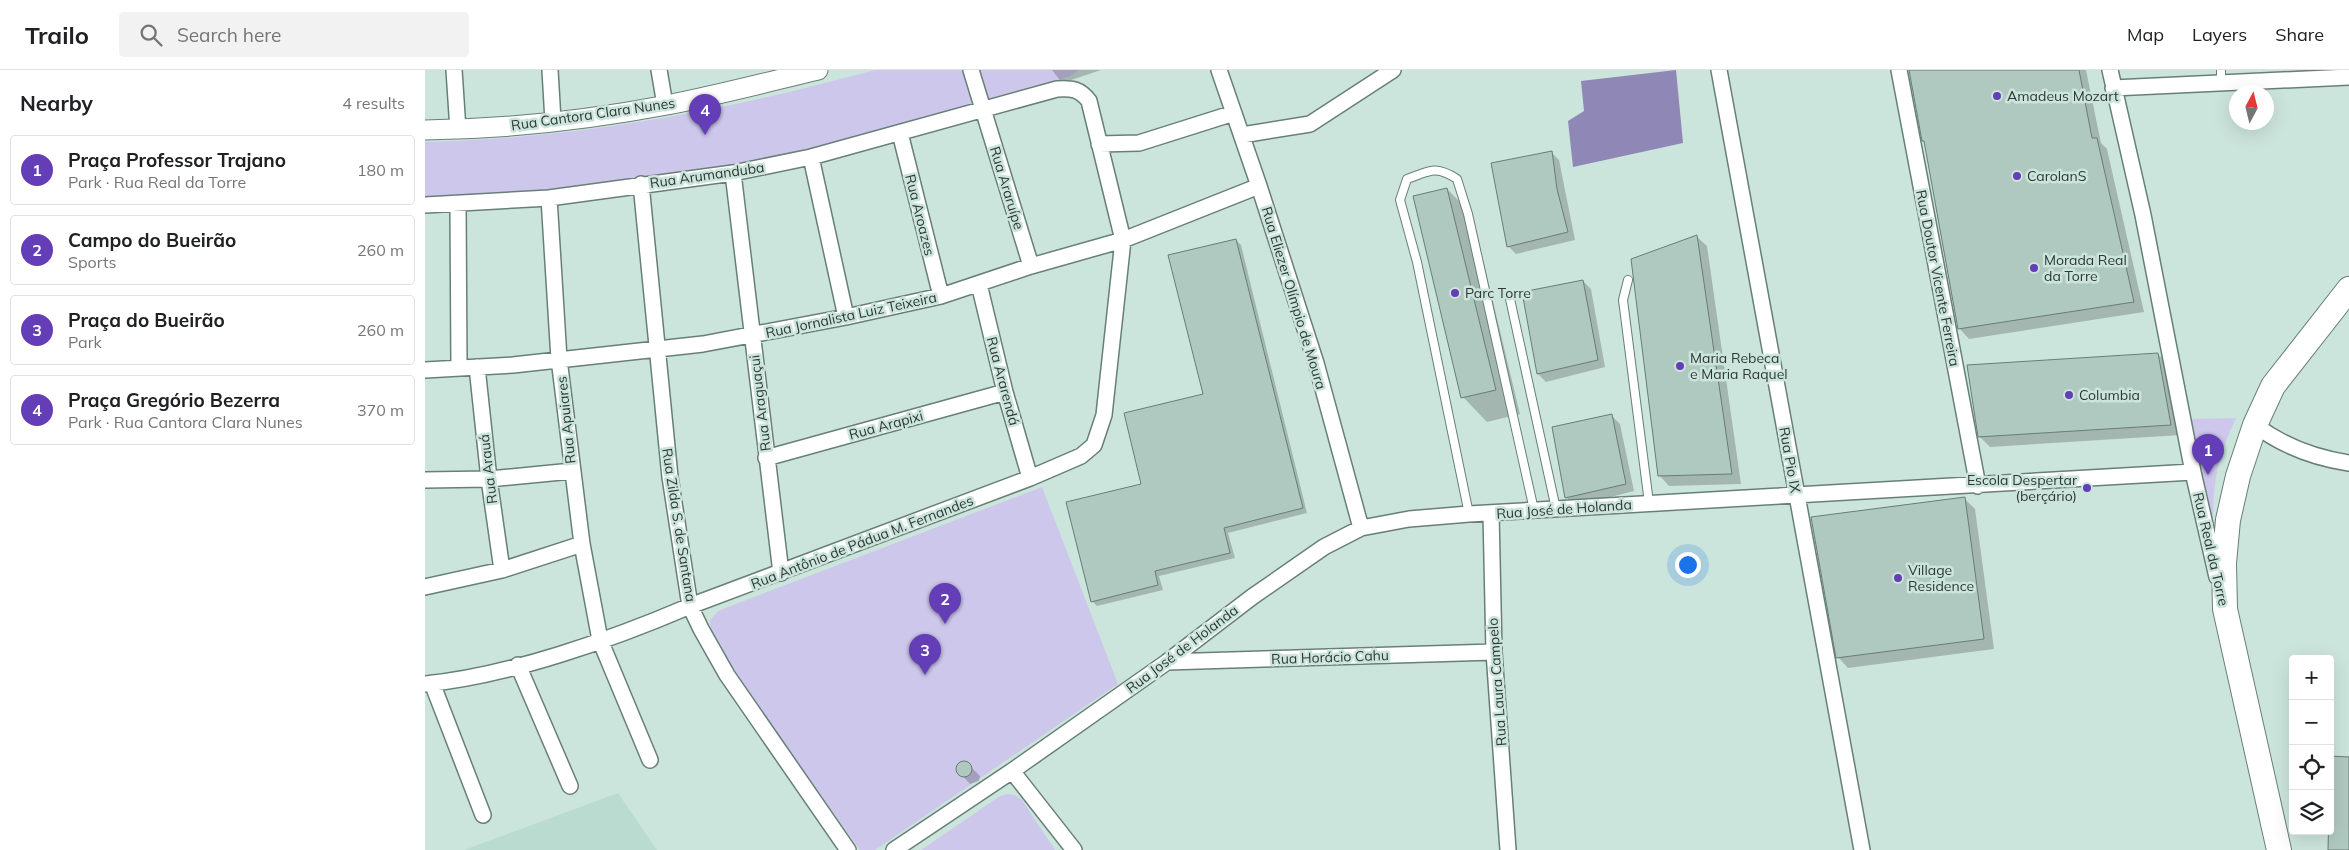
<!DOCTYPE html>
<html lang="en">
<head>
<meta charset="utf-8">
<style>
  :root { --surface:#fff; --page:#f2f2f2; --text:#202124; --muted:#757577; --line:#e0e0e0; --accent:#643eb7 }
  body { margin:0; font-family:Mulish,sans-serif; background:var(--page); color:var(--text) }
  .controls { position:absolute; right:15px; bottom:15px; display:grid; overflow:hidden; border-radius:5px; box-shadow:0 5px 20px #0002 }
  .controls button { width:45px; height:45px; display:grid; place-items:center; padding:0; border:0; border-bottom:1px solid var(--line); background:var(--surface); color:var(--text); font:25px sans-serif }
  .compass { position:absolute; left:1804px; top:15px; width:45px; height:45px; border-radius:50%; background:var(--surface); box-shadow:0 5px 20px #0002; rotate:7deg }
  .you { position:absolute; left:1262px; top:494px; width:18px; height:18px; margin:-12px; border:4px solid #fff; border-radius:50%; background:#1a73e8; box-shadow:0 0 0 8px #1a73e833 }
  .badge { display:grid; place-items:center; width:32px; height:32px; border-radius:50%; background:var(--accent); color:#fff; font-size:16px; font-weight:700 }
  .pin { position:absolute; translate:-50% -41px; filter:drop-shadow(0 1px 2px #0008) }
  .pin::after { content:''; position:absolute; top:26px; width:18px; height:15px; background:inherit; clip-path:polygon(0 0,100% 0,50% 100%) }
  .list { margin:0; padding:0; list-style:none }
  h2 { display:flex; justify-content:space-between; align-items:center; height:65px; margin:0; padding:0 20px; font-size:21px }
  h2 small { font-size:16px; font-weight:400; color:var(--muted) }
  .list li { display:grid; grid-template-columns:32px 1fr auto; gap:15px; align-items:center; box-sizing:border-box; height:70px; margin:0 10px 10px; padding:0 10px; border:1px solid var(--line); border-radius:5px }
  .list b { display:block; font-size:19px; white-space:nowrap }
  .list p { margin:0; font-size:16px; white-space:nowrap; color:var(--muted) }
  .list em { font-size:16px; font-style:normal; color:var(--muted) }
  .icon { flex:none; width:28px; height:28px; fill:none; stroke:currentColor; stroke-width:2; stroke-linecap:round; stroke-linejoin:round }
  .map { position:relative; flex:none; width:1924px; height:780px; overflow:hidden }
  header { display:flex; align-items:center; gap:30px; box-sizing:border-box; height:70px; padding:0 25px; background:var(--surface); border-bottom:1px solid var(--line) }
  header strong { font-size:24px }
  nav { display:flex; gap:28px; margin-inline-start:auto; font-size:18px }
  .search { width:350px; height:45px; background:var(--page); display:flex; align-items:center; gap:12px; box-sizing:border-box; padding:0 18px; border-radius:5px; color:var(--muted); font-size:19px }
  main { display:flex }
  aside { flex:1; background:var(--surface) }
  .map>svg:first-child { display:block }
  .built { fill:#badbd0 }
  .green { fill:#cdc7ec }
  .water { fill:#8f87b5 }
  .shadow { fill:#0003 }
  .building { fill:#b0c9c0; stroke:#677d76 }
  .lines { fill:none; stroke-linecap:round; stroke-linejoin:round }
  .service-casing { stroke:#687f77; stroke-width:10 }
  .minor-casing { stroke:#687f77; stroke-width:18 }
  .tertiary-casing { stroke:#687f77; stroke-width:21 }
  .primary-casing { stroke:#687f77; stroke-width:26 }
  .service { stroke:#fff; stroke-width:8 }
  .minor { stroke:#fff; stroke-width:15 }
  .tertiary { stroke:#fff; stroke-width:19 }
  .primary { stroke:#fff; stroke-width:24 }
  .poi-dot { fill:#643eb7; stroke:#cce5dc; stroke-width:2 }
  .labels { text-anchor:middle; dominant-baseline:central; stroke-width:5; stroke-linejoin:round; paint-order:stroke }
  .poi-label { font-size:14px; fill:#2e3834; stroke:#cce5dc; text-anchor:start }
  .street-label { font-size:14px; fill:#2e3834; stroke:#cce5dc }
</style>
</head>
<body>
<header>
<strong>Trailo</strong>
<div class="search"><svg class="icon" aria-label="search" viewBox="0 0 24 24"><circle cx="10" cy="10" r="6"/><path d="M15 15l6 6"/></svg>Search here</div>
<nav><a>Map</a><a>Layers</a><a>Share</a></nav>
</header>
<main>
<aside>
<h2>Nearby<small>4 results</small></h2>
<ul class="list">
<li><span class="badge">1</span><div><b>Praça Professor Trajano</b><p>Park · Rua Real da Torre</p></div><em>180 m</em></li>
<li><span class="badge">2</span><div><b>Campo do Bueirão</b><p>Sports</p></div><em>260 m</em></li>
<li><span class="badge">3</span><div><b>Praça do Bueirão</b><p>Park</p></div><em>260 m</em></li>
<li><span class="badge">4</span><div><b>Praça Gregório Bezerra</b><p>Park · Rua Cantora Clara Nunes</p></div><em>370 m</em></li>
</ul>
</aside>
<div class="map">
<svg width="1924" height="780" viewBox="0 0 1924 780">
  <rect width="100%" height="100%" fill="#cce5dc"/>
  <!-- built -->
  <path class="built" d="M 193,723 L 232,780 L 39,780 Z"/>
  <!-- green -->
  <path class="green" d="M 450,0 L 654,0 L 645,6 L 609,18 L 398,78 L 312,97 L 197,115 L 0,130 L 0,72 C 156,68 299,41 450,0 Z
    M 1811,348 C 1791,391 1788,413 1788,460 L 1764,349 Z
    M 617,417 L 693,614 L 450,780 L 435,780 L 316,614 L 286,563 L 285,550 L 293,541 L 303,537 Z
    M 582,724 L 590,725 L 597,730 L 630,780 L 496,780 L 575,726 Z"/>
  <!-- water -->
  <path class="water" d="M 1251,0 L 1258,73 L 1148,97 L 1143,51 L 1159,41 L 1156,11 Z"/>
  <!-- shadow -->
  <path class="shadow" d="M 627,0 L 676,0 L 637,13 Z
    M 1485,0 L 1661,0 L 1676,73 L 1682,79 L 1719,242 L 1544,269 L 1534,258 L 1501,73 L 1498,71 Z
    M 1126,82 L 1134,90 L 1150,170 L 1091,184 L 1083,176 Z
    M 1022,119 L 1047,144 L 1095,344 L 1062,352 L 1038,327 Z
    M 1271,166 L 1282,176 L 1316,414 L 1244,416 L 1234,405 Z
    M 811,170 L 816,175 L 882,443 L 803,463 L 810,488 L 734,506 L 738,520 L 672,536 L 667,531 L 718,415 L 779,325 Z
    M 1158,211 L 1166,219 L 1180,297 L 1121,312 L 1113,304 Z
    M 1733,284 L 1743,294 L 1756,365 L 1565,377 L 1554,366 Z
    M 1187,346 L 1195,354 L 1209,421 L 1150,436 L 1142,428 Z
    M 1539,428 L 1550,439 L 1569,579 L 1423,598 L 1413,587 Z
    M 541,692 L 555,706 L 554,711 L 545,714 L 533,701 L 535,693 Z"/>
  <!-- building -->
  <path class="building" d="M 1484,0 L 1654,0 L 1667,68 L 1672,68 L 1709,232 L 1533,259 L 1499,71 L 1497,71 Z
    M 1127,81 L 1132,119 L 1143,162 L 1082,177 L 1066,93 Z
    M 1022,118 L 1071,320 L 1036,328 L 988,126 Z
    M 1272,165 L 1307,404 L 1233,406 L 1206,189 Z
    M 811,169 L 878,438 L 799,458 L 805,483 L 730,501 L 733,515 L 666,532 L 641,432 L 716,414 L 699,343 L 778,324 L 743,185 Z
    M 1158,210 L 1173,290 L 1112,304 L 1097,222 Z
    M 1733,283 L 1746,355 L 1553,367 L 1542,295 Z
    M 1187,344 L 1201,414 L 1140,428 L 1127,357 Z
    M 1540,427 L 1559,569 L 1411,588 L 1386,447 Z
    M 1905,686 L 1924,687 L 1924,780 L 1903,780 Z
    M531 699a8 8 0 1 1 16 0a8 8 0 1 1-16 0Z"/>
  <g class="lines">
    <defs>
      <path id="service" d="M 1796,0 L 1796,13
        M 1203,210 L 1198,230 L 1224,433
        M 1085,229 L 1131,439
        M 1044,444 L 992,192 L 975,130 L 982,109 C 1005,101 1010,95 1032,109 L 1043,144 L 1109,440"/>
      <path id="minor" d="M 29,0 L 33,60
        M 125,0 L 128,51
        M 234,0 L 240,35
        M 546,0 L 606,196
        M 794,0 L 834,116 L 891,293 L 936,458
        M 1294,0 L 1437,780
        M 1474,0 L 1553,416
        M 1685,0 L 1718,145 L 1768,402 L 1792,507
        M 1688,18 L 1924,7
        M 475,63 L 516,226
        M 817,65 L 885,54 L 968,0
        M 674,74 L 714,73 L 809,43
        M 386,87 L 421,247
        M 308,103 L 356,503
        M 216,114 L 245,407 L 265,536 L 276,559 L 302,605 L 423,780
        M 124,128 L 134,289 L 157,474 L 175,570 L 225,690
        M 33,134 L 34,297
        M 0,135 L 124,128 L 308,103 L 386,87 L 632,19 C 647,18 655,19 664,31 L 698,170 L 679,345 L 669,375 L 656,386 L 605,408 L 265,536 C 188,569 84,606 0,614
        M 554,214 L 580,322 L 605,408
        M 52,297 L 64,409 L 77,500
        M 0,300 L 88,295 L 278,274 L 421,247 L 516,226 L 606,196 L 698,170 L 834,116
        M 1830,355 C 1858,376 1890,388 1924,393
        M 341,388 L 580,322
        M 0,410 L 64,409 L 147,401
        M 1066,443 L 1069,582 L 1083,780
        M 0,517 L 77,500 L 157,474
        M 742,592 L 1069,582
        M 93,595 L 145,716
        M 7,613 L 58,745
        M 587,701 L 649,780
        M 469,780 L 587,701 L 742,592 L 827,527 L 899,477 L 936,458 L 984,449 L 1044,444 L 1768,402"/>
      <path id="tertiary" d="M 0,60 C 80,59 163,50 242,35 C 293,25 343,12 393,0"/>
      <path id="primary" d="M 1854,780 L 1800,539 L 1799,493 L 1803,450 L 1813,406 L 1830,355 L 1848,316 L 1924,219"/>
    </defs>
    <!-- service casing -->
    <use href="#service" class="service-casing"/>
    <!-- minor casing -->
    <use href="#minor" class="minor-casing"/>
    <!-- tertiary casing -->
    <use href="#tertiary" class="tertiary-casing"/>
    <!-- primary casing -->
    <use href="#primary" class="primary-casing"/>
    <!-- service -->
    <use href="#service" class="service"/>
    <!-- minor -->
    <use href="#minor" class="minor"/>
    <!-- tertiary -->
    <use href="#tertiary" class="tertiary"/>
    <!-- primary -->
    <use href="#primary" class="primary"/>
  </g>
  <!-- markers -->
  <g class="poi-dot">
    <circle cx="1572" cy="26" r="5"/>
    <circle cx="1592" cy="106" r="5"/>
    <circle cx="1609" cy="198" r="5"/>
    <circle cx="1030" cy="223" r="5"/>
    <circle cx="1255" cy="296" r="5"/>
    <circle cx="1644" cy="325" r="5"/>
    <circle cx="1662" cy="418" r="5"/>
    <circle cx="1473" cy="508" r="5"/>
  </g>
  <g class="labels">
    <!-- poi labels -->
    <g class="poi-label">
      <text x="1582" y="26">Amadeus Mozart</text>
      <text x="1602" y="106">CarolanS</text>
      <text x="1619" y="190">Morada Real<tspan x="1619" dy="16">da Torre</tspan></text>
      <text x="1040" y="223">Parc Torre</text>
      <text x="1265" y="288">Maria Rebeca<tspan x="1265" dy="16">e Maria Raquel</tspan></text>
      <text x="1654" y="325">Columbia</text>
      <text x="1652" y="410" text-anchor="end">Escola Despertar<tspan x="1652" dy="16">(berçário)</tspan></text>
      <text x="1483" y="500">Village<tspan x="1483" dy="16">Residence</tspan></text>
    </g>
    <!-- street labels -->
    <g class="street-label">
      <text transform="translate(168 44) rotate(-8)">Rua Cantora Clara Nunes</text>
      <text transform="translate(282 105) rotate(-8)">Rua Arumanduba</text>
      <text transform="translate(582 118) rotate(73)">Rua Araruípe</text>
      <text transform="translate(495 145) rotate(76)">Rua Aroazes</text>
      <text transform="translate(1513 208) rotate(79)">Rua Doutor Vicente Ferreira</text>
      <text transform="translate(869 228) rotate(73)">Rua Eliezer Olímpio de Moura</text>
      <text transform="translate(426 245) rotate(-12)">Rua Jornalista Luiz Teixeira</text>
      <text transform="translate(578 311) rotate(75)">Rua Ararendá</text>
      <text transform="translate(335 333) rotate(-97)">Rua Araguaçui</text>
      <text transform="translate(141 350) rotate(-96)">Rua Apuiares</text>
      <text transform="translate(461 355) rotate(-15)">Rua Arapixi</text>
      <text transform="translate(1365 390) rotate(80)">Rua Pio IX</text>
      <text transform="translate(63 399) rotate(-97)">Rua Arauá</text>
      <text transform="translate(1139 439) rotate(-4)">Rua José de Holanda</text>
      <text transform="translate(254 455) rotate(81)">Rua Zilda S. de Santana</text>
      <text transform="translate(437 472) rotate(-21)">Rua Antônio de Pádua M. Fernandes</text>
      <text transform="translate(1786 479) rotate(77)">Rua Real da Torre</text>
      <text transform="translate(757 579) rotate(-37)">Rua José de Holanda</text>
      <text transform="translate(905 587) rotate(-2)">Rua Horácio Cahu</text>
      <text transform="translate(1072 612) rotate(-94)">Rua Laura Campelo</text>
    </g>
  </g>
</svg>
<div class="controls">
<button>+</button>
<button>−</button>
<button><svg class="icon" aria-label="locate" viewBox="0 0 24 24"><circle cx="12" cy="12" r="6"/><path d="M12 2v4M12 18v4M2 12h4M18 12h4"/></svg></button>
<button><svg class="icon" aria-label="layers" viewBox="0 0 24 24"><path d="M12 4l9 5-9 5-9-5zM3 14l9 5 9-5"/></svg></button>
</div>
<svg class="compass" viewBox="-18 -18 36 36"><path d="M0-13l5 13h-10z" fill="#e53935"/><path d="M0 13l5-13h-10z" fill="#757577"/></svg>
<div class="you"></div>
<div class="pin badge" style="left:1783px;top:405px">1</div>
<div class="pin badge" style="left:520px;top:554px">2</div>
<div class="pin badge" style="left:500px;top:605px">3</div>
<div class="pin badge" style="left:280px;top:65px">4</div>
</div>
</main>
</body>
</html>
